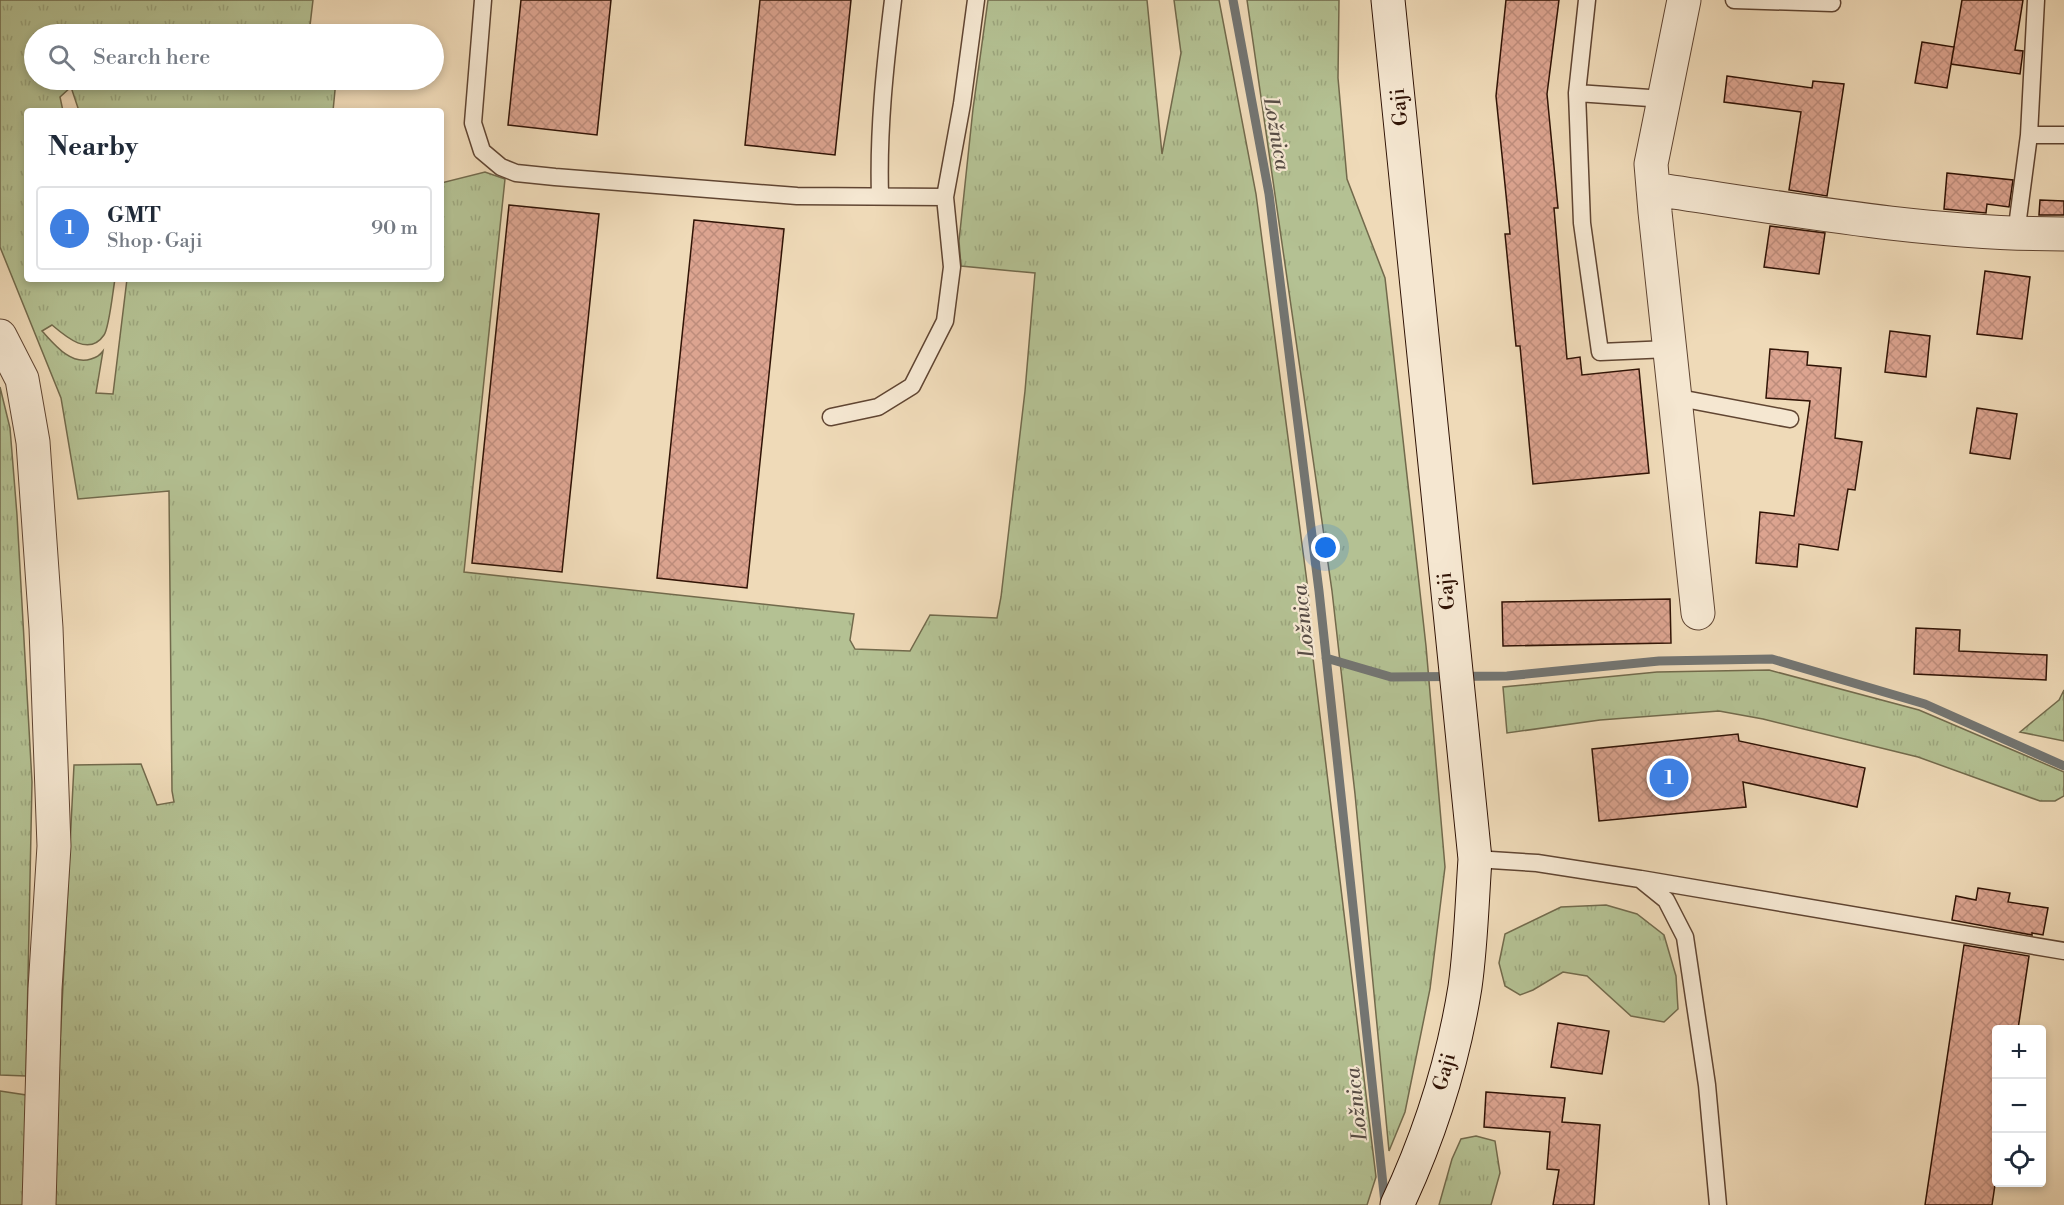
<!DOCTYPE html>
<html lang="en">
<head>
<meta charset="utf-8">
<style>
  :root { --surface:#fff; --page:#f6f6f7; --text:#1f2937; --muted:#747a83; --line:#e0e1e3; --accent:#2563eb }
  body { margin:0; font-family:"Libre Bodoni",serif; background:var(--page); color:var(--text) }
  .controls { position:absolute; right:18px; bottom:18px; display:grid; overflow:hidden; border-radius:6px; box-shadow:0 3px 9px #0003 }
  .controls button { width:54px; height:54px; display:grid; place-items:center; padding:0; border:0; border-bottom:2px solid var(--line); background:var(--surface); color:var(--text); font:30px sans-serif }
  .you { position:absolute; left:1326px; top:548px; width:21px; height:21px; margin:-15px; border:4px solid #fff; border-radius:50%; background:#1a73e8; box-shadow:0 0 0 9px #1a73e833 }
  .badge { display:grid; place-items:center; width:39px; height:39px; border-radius:50%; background:var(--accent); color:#fff; font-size:20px; font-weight:700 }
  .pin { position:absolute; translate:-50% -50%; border:3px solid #fff; box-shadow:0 2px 6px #0006 }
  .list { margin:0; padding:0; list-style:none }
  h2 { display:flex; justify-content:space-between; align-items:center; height:78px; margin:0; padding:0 24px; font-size:26px }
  h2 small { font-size:20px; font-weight:400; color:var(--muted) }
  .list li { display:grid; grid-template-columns:39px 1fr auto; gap:18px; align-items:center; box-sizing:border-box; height:84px; margin:0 12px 12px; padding:0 12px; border:2px solid var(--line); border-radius:6px }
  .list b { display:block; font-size:22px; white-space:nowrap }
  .list p { margin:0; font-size:20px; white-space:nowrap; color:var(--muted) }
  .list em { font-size:20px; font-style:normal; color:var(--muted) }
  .icon { flex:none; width:33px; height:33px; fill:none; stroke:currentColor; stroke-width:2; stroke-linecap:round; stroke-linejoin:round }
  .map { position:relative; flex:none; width:2064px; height:1205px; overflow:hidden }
  .search { position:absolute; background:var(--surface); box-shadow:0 3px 9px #0003; left:24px; top:24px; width:420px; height:66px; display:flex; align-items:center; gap:15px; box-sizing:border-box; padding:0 21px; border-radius:33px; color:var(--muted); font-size:22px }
  .panel { position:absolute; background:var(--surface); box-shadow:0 3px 9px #0003; left:24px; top:108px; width:420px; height:174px; border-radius:6px }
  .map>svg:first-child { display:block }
  .grass { fill:url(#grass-tufts); stroke:#726a4c; stroke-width:1.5 }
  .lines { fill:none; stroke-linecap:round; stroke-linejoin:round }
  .stream { stroke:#737572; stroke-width:9 }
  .building { fill:url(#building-cross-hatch); stroke:#301305; stroke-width:1.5 }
  .lane-casing { stroke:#604532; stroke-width:19 }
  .street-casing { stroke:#604532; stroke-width:35 }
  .secondary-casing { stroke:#301305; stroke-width:35 }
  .lane { stroke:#f5e7d1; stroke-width:16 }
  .street { stroke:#f5e7d1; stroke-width:33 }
  .secondary { stroke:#f5e7d1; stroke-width:33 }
  .labels { text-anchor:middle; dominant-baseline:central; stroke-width:4.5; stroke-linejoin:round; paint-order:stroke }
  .street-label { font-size:20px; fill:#301305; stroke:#f5e7d1 }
  .water-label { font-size:21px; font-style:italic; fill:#574c45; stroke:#f5e7d1 }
</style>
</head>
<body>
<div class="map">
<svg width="2064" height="1205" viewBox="0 0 2064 1205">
  <defs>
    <pattern id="grass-tufts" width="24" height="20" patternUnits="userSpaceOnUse" patternTransform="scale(1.5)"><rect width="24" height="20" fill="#b4c193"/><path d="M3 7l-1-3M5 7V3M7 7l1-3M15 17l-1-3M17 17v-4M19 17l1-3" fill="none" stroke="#9ba57d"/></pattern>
    <pattern id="building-cross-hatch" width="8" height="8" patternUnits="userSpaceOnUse" patternTransform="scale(1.5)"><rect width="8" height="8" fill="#dca490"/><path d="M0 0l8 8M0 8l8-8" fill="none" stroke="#bd8c7b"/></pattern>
  </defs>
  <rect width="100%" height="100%" fill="#efdab8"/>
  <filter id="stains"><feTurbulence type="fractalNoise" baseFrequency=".00333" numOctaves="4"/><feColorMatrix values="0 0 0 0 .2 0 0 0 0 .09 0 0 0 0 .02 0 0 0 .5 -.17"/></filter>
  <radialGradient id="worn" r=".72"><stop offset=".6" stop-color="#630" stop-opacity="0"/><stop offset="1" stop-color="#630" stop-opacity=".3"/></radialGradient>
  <!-- grass -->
  <path class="grass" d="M 0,0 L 313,0 L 309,34 L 34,34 L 34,80 L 336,80 L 333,111 L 79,111 L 71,87 L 60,97 L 63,111 L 27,111 L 27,279 L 115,279 C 113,290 109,329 104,335 C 89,357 66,337 52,325 L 42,331 C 54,344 71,366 91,359 C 97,357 99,356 103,351 L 96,393 L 113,394 L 127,279 L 441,279 L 441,183 L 485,172 L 505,179 L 464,572 L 854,614 L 850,640 L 855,649 L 910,651 L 930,615 L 997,618 L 1001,597 L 1025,391 L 1035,273 L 961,266 L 959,241 L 973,109 L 988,0 L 1147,0 L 1162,154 L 1181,53 L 1174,0 L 1219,0 L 1256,194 L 1308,590 L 1313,658 L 1376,1177 L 1367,1205 L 52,1205 L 74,765 L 141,764 L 157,805 L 174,802 L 172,791 L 169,491 L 78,499 L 61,398 L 0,247 Z
    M 1247,0 L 1339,0 L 1338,78 L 1347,179 L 1385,278 L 1426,646 L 1445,867 L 1430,989 L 1405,1112 L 1389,1151 L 1355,794 L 1332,591 Z
    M 0,387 L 10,428 L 17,515 L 32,782 L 26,1076 L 0,1075 Z
    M 1769,670 L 1919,710 L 2064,772 L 2064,796 L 2055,801 L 2040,801 L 1918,757 L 1763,719 L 1719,711 L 1600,720 L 1507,733 L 1503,687 L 1657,672 Z
    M 2064,690 L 2064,741 L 2020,732 L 2059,700 Z
    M 1606,905 L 1637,914 L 1664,935 L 1676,976 L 1678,1009 L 1664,1022 L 1631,1016 L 1587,976 L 1563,972 L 1533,990 L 1520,995 L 1505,986 L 1499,963 L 1505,934 L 1561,907 Z
    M 0,1091 L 26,1095 L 24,1205 L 0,1205 Z
    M 1476,1136 L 1495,1141 L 1500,1173 L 1491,1205 L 1439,1205 L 1452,1159 L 1461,1139 Z"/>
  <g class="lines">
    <!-- stream -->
    <path class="stream" d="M 1233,0 L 1269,194 L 1319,591 L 1385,1203
      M 1326,658 L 1391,677 L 1507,676 L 1659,661 L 1772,659 L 1925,704 L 2064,766"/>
  </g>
  <!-- building -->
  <path class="building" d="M 521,0 L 611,0 L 597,135 L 508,125 Z
    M 760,0 L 851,0 L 835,155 L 745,145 Z
    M 1506,0 L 1559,0 L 1547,94 L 1558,208 L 1554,208 L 1567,359 L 1580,357 L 1582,375 L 1639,369 L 1649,473 L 1533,484 L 1520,346 L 1516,346 L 1505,234 L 1510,234 L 1496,96 Z
    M 1962,0 L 2023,0 L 2015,50 L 2023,51 L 2020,74 L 1951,64 Z
    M 1922,42 L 1954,47 L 1947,88 L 1915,83 Z
    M 1727,76 L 1812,88 L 1813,81 L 1844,84 L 1827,196 L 1789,190 L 1801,112 L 1724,102 Z
    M 1947,173 L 2013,180 L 2009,207 L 1987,204 L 1986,213 L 1944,209 Z
    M 2040,200 L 2064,201 L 2064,215 L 2039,215 Z
    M 509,205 L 599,214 L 562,572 L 472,563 Z
    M 694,220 L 784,229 L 747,588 L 657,578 Z
    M 1770,226 L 1825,233 L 1819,274 L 1764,267 Z
    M 1985,271 L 2030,277 L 2022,339 L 1977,334 Z
    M 1890,331 L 1930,336 L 1926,377 L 1885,372 Z
    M 1770,349 L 1808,352 L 1807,365 L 1841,368 L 1835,438 L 1862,442 L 1855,490 L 1848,489 L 1838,550 L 1799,544 L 1797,567 L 1756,563 L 1760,512 L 1794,516 L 1810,401 L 1766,398 Z
    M 1977,408 L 2017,414 L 2010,459 L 1970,453 Z
    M 1670,599 L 1671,643 L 1503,646 L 1502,602 Z
    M 1916,628 L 1960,630 L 1959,651 L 2047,655 L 2046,680 L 1914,674 Z
    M 1738,734 L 1739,741 L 1865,768 L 1857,807 L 1743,782 L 1746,807 L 1599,821 L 1592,749 Z
    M 1978,888 L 2010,893 L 2008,902 L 2048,908 L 2043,935 L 2032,933 L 2032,935 L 1952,920 L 1956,896 L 1976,900 Z
    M 1964,945 L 2029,956 L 2018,1029 L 1996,1029 L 1996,1178 L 1992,1205 L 1925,1205 Z
    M 1558,1023 L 1609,1031 L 1602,1074 L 1551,1067 Z
    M 1486,1092 L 1565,1098 L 1562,1122 L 1600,1125 L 1594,1205 L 1553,1205 L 1559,1170 L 1547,1169 L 1550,1132 L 1484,1127 Z"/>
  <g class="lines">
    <defs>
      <path id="lane" d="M 483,0 L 473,123 L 482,151 L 501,167 L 516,173 L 555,177 L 797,196 L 945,197 L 952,267 L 945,321 L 912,386 L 878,407 L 831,417
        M 1587,0 L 1577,93 L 1582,223 L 1600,352 L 1669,349
        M 1734,0 L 1832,3
        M 1577,93 L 1664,99
        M 2029,135 L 2036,0
        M 880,195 C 878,130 885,65 893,0
        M 945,197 L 962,104 L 976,0
        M 2016,234 L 2029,135 L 2064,135
        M 1674,397 L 1790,419
        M 1475,859 L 1537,863 L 1640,879 L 1666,900 L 1685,937 L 1707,1085 L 1718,1205
        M 1641,879 L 2064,951"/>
      <path id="street" d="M 1684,0 L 1651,164 L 1655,212 L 1698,613
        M 1653,189 C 1789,209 1926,234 2064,234
        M 0,336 L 22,379 L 33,442 L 46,628 L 54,846 L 45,989 L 39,1205"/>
      <path id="secondary" d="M 1388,0 L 1475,859 C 1472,902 1471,945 1465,987 C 1453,1062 1429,1137 1397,1205"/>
    </defs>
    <!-- lane casing -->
    <use href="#lane" class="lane-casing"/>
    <!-- street casing -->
    <use href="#street" class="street-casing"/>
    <!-- secondary casing -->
    <use href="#secondary" class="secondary-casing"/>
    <!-- lane -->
    <use href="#lane" class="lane"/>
    <!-- street -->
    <use href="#street" class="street"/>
    <!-- secondary -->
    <use href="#secondary" class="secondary"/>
  </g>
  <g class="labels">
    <!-- street labels -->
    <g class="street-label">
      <text transform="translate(1400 107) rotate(-96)">Gaji</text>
      <text transform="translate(1447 591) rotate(-96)">Gaji</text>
      <text transform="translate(1445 1072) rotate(-75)">Gaji</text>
    </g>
    <!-- water labels -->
    <g class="water-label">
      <text transform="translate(1276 134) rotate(80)">Ložnica</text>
      <text transform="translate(1304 621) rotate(-96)">Ložnica</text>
      <text transform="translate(1357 1104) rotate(-96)">Ložnica</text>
    </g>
  </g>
  <rect width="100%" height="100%" filter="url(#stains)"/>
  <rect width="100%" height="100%" fill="url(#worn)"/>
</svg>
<div class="controls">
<button>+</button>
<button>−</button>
<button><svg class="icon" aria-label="locate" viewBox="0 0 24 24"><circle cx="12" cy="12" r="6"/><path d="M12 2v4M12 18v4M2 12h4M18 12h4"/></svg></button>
</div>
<div class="you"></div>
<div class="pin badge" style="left:1669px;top:778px;background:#3f7fe0">1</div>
<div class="search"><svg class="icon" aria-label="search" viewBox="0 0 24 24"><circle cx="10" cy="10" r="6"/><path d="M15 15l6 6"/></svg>Search here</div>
<section class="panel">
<h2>Nearby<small></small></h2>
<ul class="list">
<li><span class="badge" style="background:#3f7fe0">1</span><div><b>GMT</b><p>Shop · Gaji</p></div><em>90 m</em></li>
</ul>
</section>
</div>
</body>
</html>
